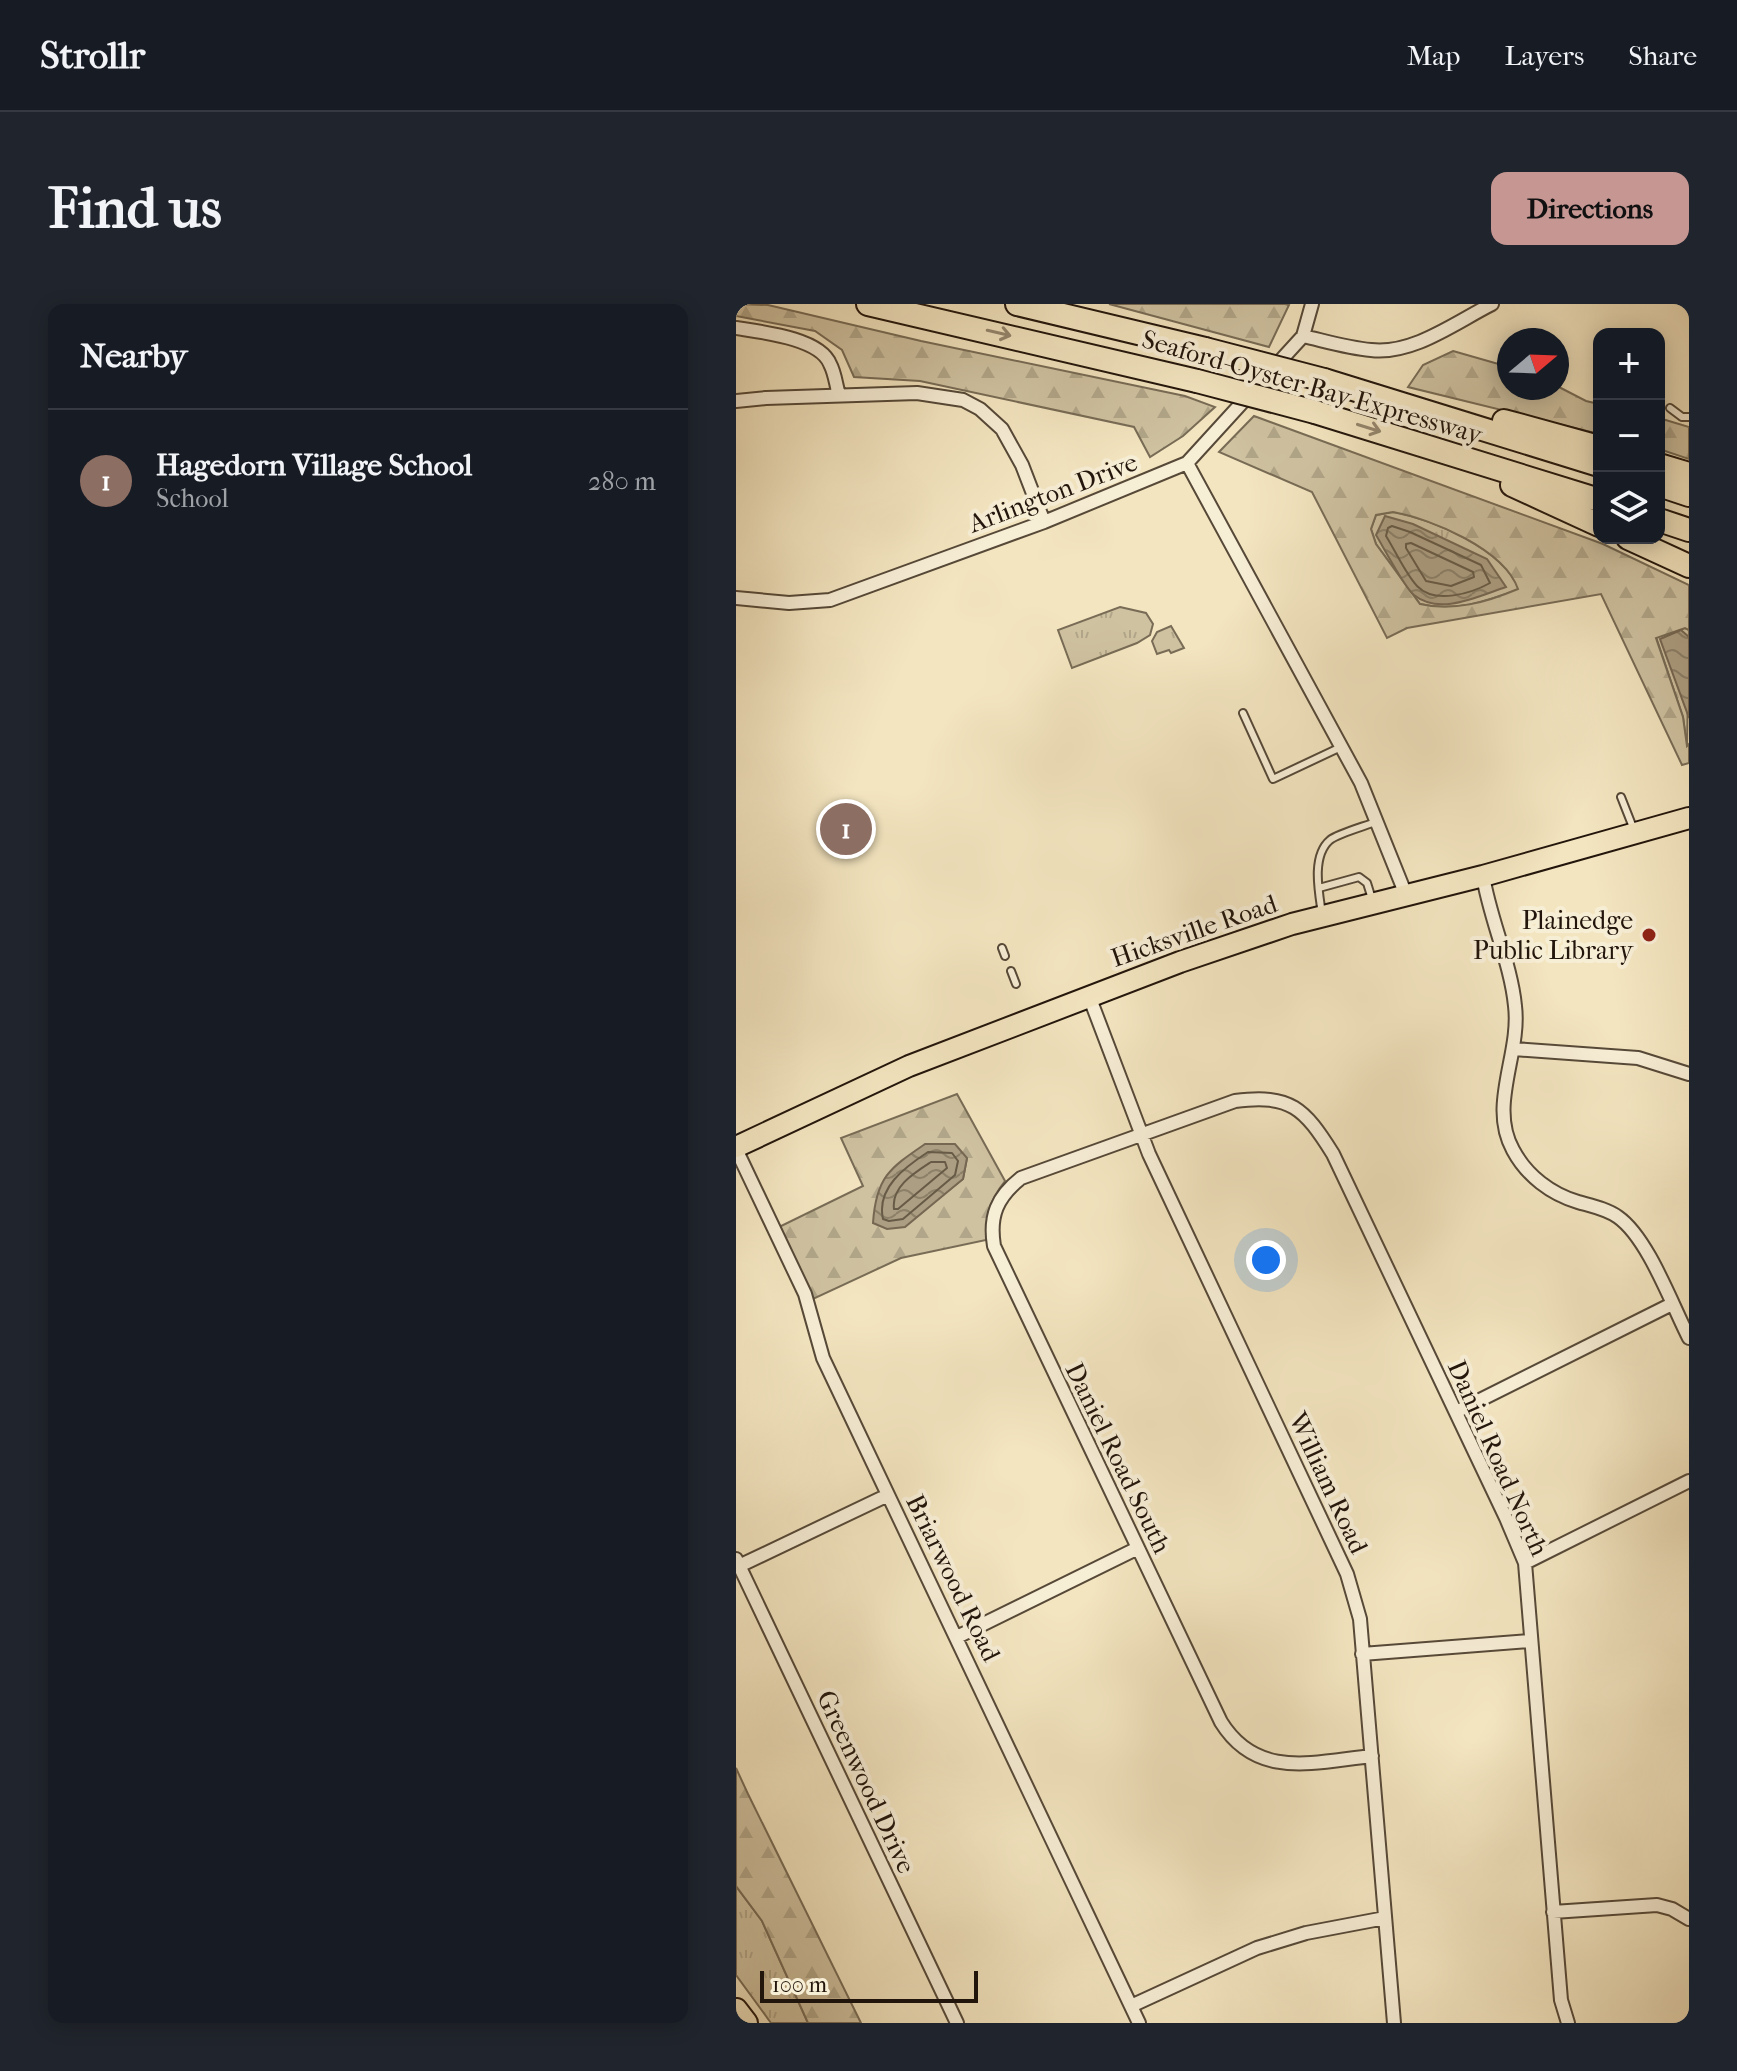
<!DOCTYPE html>
<html lang="en">
<head>
<meta charset="utf-8">
<style>
  :root { --surface:#171b24; --page:#20242c; --text:#f1f3f6; --muted:#9ea1a6; --line:#363941; --accent:#c59692 }
  body { margin:0; font-family:"IM FELL French Canon",serif; background:var(--page); color:var(--text) }
  .controls { position:absolute; right:24px; top:24px; display:grid; overflow:hidden; border-radius:16px; box-shadow:0 4px 20px #0003 }
  .controls button { width:72px; height:72px; display:grid; place-items:center; padding:0; border:0; border-bottom:2px solid var(--line); background:var(--surface); color:var(--text); font:40px sans-serif }
  .compass { position:absolute; left:761px; top:24px; width:72px; height:72px; border-radius:50%; background:var(--surface); box-shadow:0 4px 20px #0003; rotate:71deg }
  .scale { position:absolute; left:24px; bottom:20px; width:218px; box-sizing:border-box; padding-left:8px; border:4px solid #22150b; border-top:0; font-size:22px; line-height:28px; white-space:nowrap; color:#22150b; -webkit-text-stroke:6px #f7eed6; paint-order:stroke }
  .you { position:absolute; left:530px; top:956px; width:28px; height:28px; margin:-20px; border:6px solid #fff; border-radius:50%; background:#1a73e8; box-shadow:0 0 0 12px #1a73e833 }
  .badge { display:grid; place-items:center; width:52px; height:52px; border-radius:50%; background:var(--accent); color:#fff; font-size:26px; font-weight:700 }
  .pin { position:absolute; translate:-50% -50%; border:4px solid #fff; box-shadow:0 2px 8px #0006 }
  .list { margin:0; padding:0; list-style:none }
  h2 { display:flex; justify-content:space-between; align-items:center; height:104px; margin:0; padding:0 32px; font-size:34px }
  h2 small { font-size:26px; font-weight:400; color:var(--muted) }
  .list li { display:grid; grid-template-columns:52px 1fr auto; gap:24px; align-items:center; box-sizing:border-box; height:144px; padding:0 32px; border-top:2px solid var(--line) }
  .list b { display:block; font-size:30px; white-space:nowrap }
  .list p { margin:0; font-size:26px; white-space:nowrap; color:var(--muted) }
  .list em { font-size:26px; font-style:normal; color:var(--muted) }
  .icon { flex:none; width:44px; height:44px; fill:none; stroke:currentColor; stroke-width:2; stroke-linecap:round; stroke-linejoin:round }
  .map { position:relative; flex:none; width:953px; height:1719px; overflow:hidden; border-radius:16px }
  header { display:flex; align-items:center; gap:48px; box-sizing:border-box; height:112px; padding:0 40px; background:var(--surface); border-bottom:2px solid var(--line) }
  header strong { font-size:38px }
  nav { display:flex; gap:44px; margin-inline-start:auto; font-size:28px }
  .intro { display:flex; align-items:center; justify-content:space-between; box-sizing:border-box; height:192px; padding:0 48px }
  h1 { margin:0; font-size:56px }
  .button { padding:20px 36px; border-radius:16px; background:var(--accent); color:#111; font-size:28px; font-weight:700 }
  main { display:flex; gap:48px; padding:0 48px }
  aside { flex:1; background:var(--surface); border-radius:16px; box-shadow:0 4px 20px #0003 }
  .map>svg:first-child { display:block }
  .grass { fill:url(#grass-tufts); stroke:#786c56; stroke-width:2 }
  .forest { fill:url(#forest-firs); stroke:#786c56; stroke-width:2; fill-rule:evenodd }
  .water { fill:url(#water-waves); stroke:#756752; stroke-width:2 }
  .lines { fill:none; stroke-linecap:round; stroke-linejoin:round }
  .shore { stroke:#675a46; stroke-width:2 }
  .lane-casing { stroke:#564938; stroke-width:10 }
  .street-casing { stroke:#564938; stroke-width:16 }
  .primary-casing { stroke:#22150b; stroke-width:24 }
  .highway-casing { stroke:#22150b; stroke-width:26 }
  .lane { stroke:#f7eed6; stroke-width:6 }
  .street { stroke:#f7eed6; stroke-width:12 }
  .primary { stroke:#f3e5c0; stroke-width:20 }
  .highway { stroke:#f3e5c0; stroke-width:22 }
  .highway-bridge-casing { stroke:#22150b; stroke-width:26; stroke-linecap:butt }
  .highway-bridge { stroke:#f3e5c0; stroke-width:22 }
  .oneway { stroke:#95876f }
  .poi-dot { fill:#8f2418; stroke:#f7eed6; stroke-width:3 }
  .labels { text-anchor:middle; dominant-baseline:central; stroke-width:8; stroke-linejoin:round; paint-order:stroke }
  .street-label { font-size:26px; fill:#22150b; stroke:#f7eed6 }
  .poi-label { font-size:26px; fill:#22150b; stroke:#f7eed6; text-anchor:end }
</style>
</head>
<body>
<header>
<strong>Strollr</strong>
<nav><a>Map</a><a>Layers</a><a>Share</a></nav>
</header>
<div class="intro"><h1>Find us</h1><a class="button">Directions</a></div>
<main>
<aside>
<h2>Nearby<small></small></h2>
<ul class="list">
<li><span class="badge" style="background:#8d6e63">1</span><div><b>Hagedorn Village School</b><p>School</p></div><em>280 m</em></li>
</ul>
</aside>
<div class="map">
<svg width="953" height="1719" viewBox="0 0 953 1719">
  <defs>
    <pattern id="grass-tufts" width="24" height="20" patternUnits="userSpaceOnUse" patternTransform="scale(2)"><rect width="24" height="20" fill="#cfc2a1"/><path d="M3 7l-1-3M5 7V3M7 7l1-3M15 17l-1-3M17 17v-4M19 17l1-3" fill="none" stroke="#b1a689"/></pattern>
    <pattern id="forest-firs" width="22" height="20" patternUnits="userSpaceOnUse" patternTransform="scale(2)"><rect width="22" height="20" fill="#cfc2a1"/><path d="M5 1l3.5 6h-7zM16 11l3.5 6h-7z" fill="#b1a689"/></pattern>
    <pattern id="water-waves" width="16" height="10" patternUnits="userSpaceOnUse" patternTransform="scale(2)"><rect width="16" height="10" fill="#ac9e82"/><path d="M0 5q4-4 8 0t8 0" fill="none" stroke="#8c8069"/></pattern>
  </defs>
  <rect width="100%" height="100%" fill="#f3e5c0"/>
  <filter id="stains"><feTurbulence type="fractalNoise" baseFrequency=".0025" numOctaves="4"/><feColorMatrix values="0 0 0 0 .2 0 0 0 0 .09 0 0 0 0 .02 0 0 0 .5 -.17"/></filter>
  <radialGradient id="worn" r=".72"><stop offset=".6" stop-color="#630" stop-opacity="0"/><stop offset="1" stop-color="#630" stop-opacity=".3"/></radialGradient>
  <!-- grass -->
  <path class="grass" d="M 657,208 C 696,215 767,245 783,285 C 751,298 717,308 684,300 L 640,240 L 635,225 L 640,211 Z
    M 384,303 L 410,309 L 417,320 L 414,331 L 401,339 L 336,364 L 322,326 Z
    M 435,322 L 448,344 L 435,349 L 433,346 L 421,350 L 416,337 L 421,328 Z
    M 949,324 L 953,326 L 951,444 L 947,413 L 920,333 Z
    M 0,1582 L 26,1617 L 72,1719 L 35,1719 L 0,1671 Z"/>
  <!-- forest -->
  <path class="forest" d="M 0,0 L 32,1 L 185,37 L 449,92 L 479,103 L 447,132 L 414,153 L 398,123 L 184,77 L 118,73 L 106,46 L 79,27 L 0,12 Z
    M 373,0 L 549,0 L 553,1 L 533,43 Z
    M 717,47 L 773,63 L 773,84 L 821,84 L 821,82 L 850,97 L 863,100 L 863,130 L 672,83 L 687,61 Z
    M 518,112 L 867,240 L 953,281 L 953,326 L 949,324 L 920,334 L 947,413 L 951,442 L 953,440 L 953,459 L 946,461 L 865,290 L 671,324 L 651,334 L 576,188 L 483,148 ZM 657,208 C 696,215 768,245 782,285 C 751,298 717,308 684,300 L 640,240 L 635,225 L 640,211 Z
    M 923,114 L 953,123 L 953,155 L 923,145 Z
    M 221,790 L 269,877 C 253,897 250,912 250,936 L 165,954 L 77,995 L 43,923 L 127,882 L 105,834 ZM 231,854 L 227,875 L 198,898 Z
    M 0,1464 L 12,1490 L 125,1719 L 72,1719 L 26,1617 L 0,1582 Z"/>
  <!-- water -->
  <path class="water" d="M 649,212 L 677,220 L 751,255 L 770,283 C 742,292 704,312 678,291 C 668,283 648,244 640,231 Z
    M 945,326 L 953,333 L 953,414 L 924,335 Z
    M 189,840 L 219,840 L 231,854 L 227,875 L 169,923 L 151,925 L 137,919 C 140,873 154,864 189,840 Z"/>
  <g class="lines">
    <!-- shore -->
    <path class="shore" d="M 656,222 L 674,228 L 745,261 L 754,279 C 736,289 699,301 681,282 C 669,269 660,248 650,232 L 652,224 Z
      M 675,239 L 737,268 L 738,273 L 715,282 L 690,277 L 670,244 L 670,240 Z
      M 192,848 L 216,849 L 222,857 L 219,871 L 167,915 L 153,917 L 147,915 C 140,884 169,863 192,848 Z
      M 195,858 L 209,858 L 211,864 L 162,905 L 158,905 C 155,883 178,869 195,858 Z"/>
    <defs>
      <path id="lane" d="M 934,104 L 946,113 L 953,113
        M 507,409 L 537,475 L 605,443
        M 885,493 L 898,526
        M 583,584 L 623,573 L 631,579 L 636,595
        M 586,610 C 583,589 575,552 594,536 C 603,529 630,522 642,517
        M 266,644 L 269,652
        M 275,667 L 280,680"/>
      <path id="street" d="M 0,24 C 25,28 84,34 94,60 C 99,69 100,81 103,91
        M 567,32 C 589,37 612,44 635,46 C 677,51 720,18 756,0
        M 0,97 L 30,94 L 181,89 L 227,96 L 244,105 L 266,125 L 286,161 L 308,218
        M 451,159 L 625,479 L 670,591
        M 0,294 L 53,299 L 94,296 L 308,218 L 451,159 L 567,32 L 576,0
        M 747,572 C 754,615 775,660 779,702 C 785,750 752,801 777,846 C 791,872 815,890 842,898 C 856,902 871,905 882,913 C 912,934 936,1001 953,1034
        M 353,692 L 413,850 L 611,1270 L 624,1315 L 658,1719
        M 778,745 L 902,754 L 953,770
        M 0,845 L 69,990 L 87,1054 L 403,1719
        M 720,1108 L 936,1000
        M 0,1255 L 221,1719
        M 789,1259 L 953,1177
        M 3,1262 L 152,1191
        M 221,1333 L 402,1244
        M 626,1350 L 794,1337
        M 636,1452 C 578,1458 521,1476 485,1418 L 258,942 C 253,912 261,893 285,874 L 499,797 C 555,790 568,804 597,850 L 770,1214 L 789,1259 L 825,1696 L 832,1719
        M 817,1608 L 921,1601 L 936,1605 L 953,1615
        M 395,1702 L 521,1644 L 570,1629 L 649,1614"/>
      <path id="primary" d="M 0,843 L 173,762 L 444,658 L 556,620 L 747,572 L 953,514"/>
      <path id="highway" d="M 132,0 L 461,77
        M 281,0 L 469,45
        M 588,76 L 863,161
        M 579,108 L 863,196
        M 768,117 L 863,143
        M 923,161 L 953,170
        M 776,181 L 863,221
        M 923,181 L 953,191
        M 923,216 L 953,226
        M 892,234 L 953,262
        M 0,1706 L 10,1719"/>
    </defs>
    <!-- lane casing -->
    <use href="#lane" class="lane-casing"/>
    <!-- street casing -->
    <use href="#street" class="street-casing"/>
    <!-- primary casing -->
    <use href="#primary" class="primary-casing"/>
    <!-- highway casing -->
    <use href="#highway" class="highway-casing"/>
    <!-- lane -->
    <use href="#lane" class="lane"/>
    <!-- street -->
    <use href="#street" class="street"/>
    <!-- primary -->
    <use href="#primary" class="primary"/>
    <!-- highway -->
    <use href="#highway" class="highway"/>
    <defs>
      <path id="highway-bridge" d="M 469,45 L 588,76
        M 461,77 L 579,108"/>
    </defs>
    <!-- highway-bridge casing -->
    <use href="#highway-bridge" class="highway-bridge-casing"/>
    <!-- highway-bridge -->
    <use href="#highway-bridge" class="highway-bridge"/>
  </g>
  <!-- one-way arrows -->
  <defs><path id="oneway-shaft" d="M-6 0H5M1.5-3L5.5 0L1.5 3" fill="none" stroke-width="1.6" stroke-linecap="round" stroke-linejoin="round" transform="scale(2)"/></defs>
  <g class="oneway">
    <use href="#oneway-shaft" transform="translate(263 29) rotate(13)"/>
    <use href="#oneway-shaft" transform="translate(633 124) rotate(17)"/>
  </g>
  <!-- markers -->
  <circle class="poi-dot" cx="913" cy="631" r="8"/>
  <g class="labels">
    <!-- street labels -->
    <g class="street-label">
      <text transform="translate(576 83) rotate(16)">Seaford-Oyster Bay Expressway</text>
      <text transform="translate(317 189) rotate(-21)">Arlington Drive</text>
      <text transform="translate(458 627) rotate(-19)">Hicksville Road</text>
      <text transform="translate(382 1154) rotate(64)">Daniel Road South</text>
      <text transform="translate(762 1154) rotate(66)">Daniel Road North</text>
      <text transform="translate(592 1179) rotate(65)">William Road</text>
      <text transform="translate(217 1274) rotate(64)">Briarwood Road</text>
      <text transform="translate(130 1478) rotate(65)">Greenwood Drive</text>
    </g>
    <!-- poi labels -->
    <g class="poi-label">
      <text x="897" y="616">Plainedge<tspan x="897" dy="30">Public Library</tspan></text>
    </g>
  </g>
  <rect width="100%" height="100%" filter="url(#stains)"/>
  <rect width="100%" height="100%" fill="url(#worn)"/>
</svg>
<div class="controls">
<button>+</button>
<button>−</button>
<button><svg class="icon" aria-label="layers" viewBox="0 0 24 24"><path d="M12 4l9 5-9 5-9-5zM3 14l9 5 9-5"/></svg></button>
</div>
<svg class="compass" viewBox="-18 -18 36 36"><path d="M0-13l5 13h-10z" fill="#e53935"/><path d="M0 13l5-13h-10z" fill="#9ea1a6"/></svg>
<div class="scale">100 m</div>
<div class="you"></div>
<div class="pin badge" style="left:110px;top:525px;background:#8d6e63">1</div>
</div>
</main>
</body>
</html>
